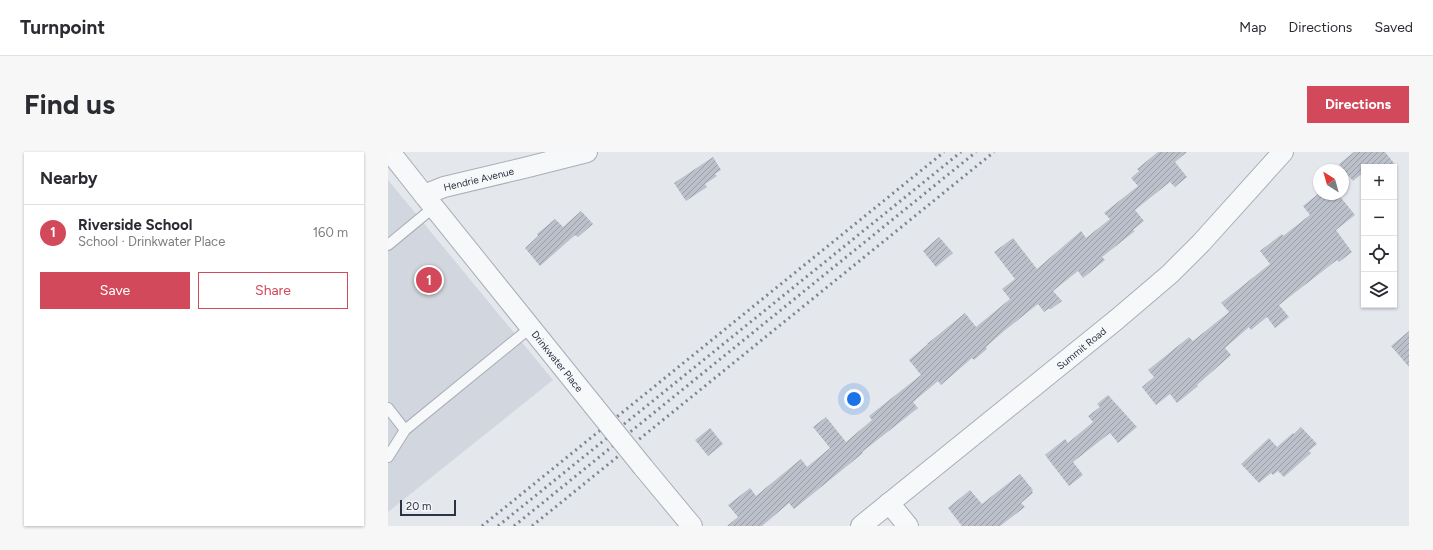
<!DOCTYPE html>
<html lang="en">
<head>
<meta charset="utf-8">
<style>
  :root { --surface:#fff; --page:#f7f7f7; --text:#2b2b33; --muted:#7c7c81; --line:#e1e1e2; --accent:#d1495b }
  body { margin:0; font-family:Figtree,sans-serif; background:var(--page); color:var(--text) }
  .controls { position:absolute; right:12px; top:12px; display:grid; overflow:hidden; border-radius:0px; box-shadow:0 1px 3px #0004 }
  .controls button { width:36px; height:36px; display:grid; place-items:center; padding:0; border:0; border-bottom:1px solid var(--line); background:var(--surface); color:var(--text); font:20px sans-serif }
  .compass { position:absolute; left:925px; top:12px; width:36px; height:36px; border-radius:50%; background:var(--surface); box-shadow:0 1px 3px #0004; rotate:323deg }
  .scale { position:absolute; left:12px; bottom:10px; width:56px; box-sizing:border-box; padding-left:4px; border:2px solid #2b3445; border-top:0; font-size:11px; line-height:14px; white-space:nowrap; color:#2b3445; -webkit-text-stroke:3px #f4f6f9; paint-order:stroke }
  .you { position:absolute; left:466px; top:247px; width:14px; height:14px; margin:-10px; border:3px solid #fff; border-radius:50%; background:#1a73e8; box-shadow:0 0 0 6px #1a73e833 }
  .badge { display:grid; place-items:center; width:26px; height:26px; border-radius:50%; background:var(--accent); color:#fff; font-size:13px; font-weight:700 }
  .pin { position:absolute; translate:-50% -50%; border:2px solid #fff; box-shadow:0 1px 4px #0006 }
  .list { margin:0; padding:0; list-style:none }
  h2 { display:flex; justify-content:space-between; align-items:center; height:52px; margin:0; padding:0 16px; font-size:17px }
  h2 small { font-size:13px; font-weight:400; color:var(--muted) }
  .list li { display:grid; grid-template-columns:26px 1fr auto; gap:12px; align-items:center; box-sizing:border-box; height:56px; padding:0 16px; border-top:1px solid var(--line) }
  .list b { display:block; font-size:15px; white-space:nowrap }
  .list p { margin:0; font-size:13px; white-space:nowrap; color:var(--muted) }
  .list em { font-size:13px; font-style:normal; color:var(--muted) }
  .actions { display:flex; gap:8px; padding:12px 16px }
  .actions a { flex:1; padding:9px 0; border:1px solid var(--accent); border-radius:0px; text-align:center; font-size:14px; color:var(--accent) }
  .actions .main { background:var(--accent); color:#fff }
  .icon { flex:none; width:22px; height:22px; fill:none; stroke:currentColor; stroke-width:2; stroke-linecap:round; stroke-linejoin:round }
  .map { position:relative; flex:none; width:1021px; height:374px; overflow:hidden; border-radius:0px }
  header { display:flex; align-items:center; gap:24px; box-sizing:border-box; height:56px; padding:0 20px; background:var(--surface); border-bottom:1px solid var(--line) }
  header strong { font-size:19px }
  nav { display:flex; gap:22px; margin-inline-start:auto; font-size:14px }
  .intro { display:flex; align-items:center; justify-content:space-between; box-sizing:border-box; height:96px; padding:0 24px }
  h1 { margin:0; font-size:28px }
  .button { padding:10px 18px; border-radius:0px; background:var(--accent); color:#fff; font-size:14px; font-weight:700 }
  main { display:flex; gap:24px; padding:0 24px }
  aside { flex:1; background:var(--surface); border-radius:0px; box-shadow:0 1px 3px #0004 }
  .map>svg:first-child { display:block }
  .built { fill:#d2d6de }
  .building { fill:url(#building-hatch) }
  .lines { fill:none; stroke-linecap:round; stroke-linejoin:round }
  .service-casing { stroke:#a9aeb7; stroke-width:12 }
  .minor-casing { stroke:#a9aeb7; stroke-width:22 }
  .service { stroke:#f7f8fa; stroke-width:10 }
  .minor { stroke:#f7f8fa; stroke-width:20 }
  .rail { stroke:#7d8696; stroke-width:3; stroke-dasharray:2 4; stroke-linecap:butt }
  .minor-bridge-casing { stroke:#a9aeb7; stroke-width:22; stroke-linecap:butt }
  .minor-bridge { stroke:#f7f8fa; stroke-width:20 }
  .labels { text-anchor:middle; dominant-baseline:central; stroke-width:4; stroke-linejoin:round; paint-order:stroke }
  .street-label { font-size:10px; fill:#2b3445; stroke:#f4f6f9 }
</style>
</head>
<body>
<header>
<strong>Turnpoint</strong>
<nav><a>Map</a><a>Directions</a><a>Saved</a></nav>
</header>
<div class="intro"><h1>Find us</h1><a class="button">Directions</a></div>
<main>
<aside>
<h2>Nearby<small></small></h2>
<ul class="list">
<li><span class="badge">1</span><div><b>Riverside School</b><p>School · Drinkwater Place</p></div><em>160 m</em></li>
</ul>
<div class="actions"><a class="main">Save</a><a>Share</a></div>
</aside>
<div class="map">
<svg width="1021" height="374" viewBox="0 0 1021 374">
  <defs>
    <pattern id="building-hatch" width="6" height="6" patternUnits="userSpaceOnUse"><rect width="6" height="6" fill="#bbc0ca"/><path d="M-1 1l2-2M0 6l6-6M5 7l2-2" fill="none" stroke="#989da6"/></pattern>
  </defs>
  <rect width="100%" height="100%" fill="#e4e7ec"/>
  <!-- built -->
  <path class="built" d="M 0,28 L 165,228 L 0,360 Z"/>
  <!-- building -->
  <path class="building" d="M 770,0 L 799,0 L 787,10 L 799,25 L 787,35 L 782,30 L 747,58 L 756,69 L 745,78 L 747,79 L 714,105 L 717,108 L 695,126 L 690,119 L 665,139 L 674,149 L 663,157 L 660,157 L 656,160 L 650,152 L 616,179 L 598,195 L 599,197 L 586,208 L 584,206 L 553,233 L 550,229 L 525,250 L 530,256 L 474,300 L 475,301 L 406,357 L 401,351 L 374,374 L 339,374 L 350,365 L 340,353 L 362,336 L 368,344 L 413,307 L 419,315 L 442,296 L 425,275 L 438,265 L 458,290 L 484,268 L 481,264 L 533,223 L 521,208 L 540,192 L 539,192 L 577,161 L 588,175 L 622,147 L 614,137 L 627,127 L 606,100 L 625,86 L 649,117 L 693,79 L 698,86 L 722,67 L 716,61 L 750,34 L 743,26 L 751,19 L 749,17 Z
    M 966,0 L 997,0 L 1009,15 L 976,15 L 976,20 L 965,29 L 951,12 Z
    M 325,5 L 333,18 L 327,22 L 329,24 L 317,32 L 319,35 L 298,49 L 286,31 Z
    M 930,42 L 950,42 L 967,63 L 948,78 L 964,100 L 951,110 L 949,108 L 891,153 L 901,165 L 887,176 L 879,165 L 863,178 L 861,175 L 837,196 L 843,203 L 809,233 L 810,234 L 789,251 L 782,242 L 768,253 L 754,235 L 766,225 L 760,218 L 801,185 L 805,189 L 841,160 L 833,151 L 882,112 L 872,99 L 894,82 L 895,84 L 922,63 L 915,54 Z
    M 193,59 L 205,72 L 190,85 L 187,83 L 152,114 L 137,96 L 150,84 L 149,82 L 167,67 L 175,75 Z
    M 551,85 L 565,101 L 548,115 L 535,99 Z
    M 1021,179 L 1021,215 L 1003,194 Z
    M 720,243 L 749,275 L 730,291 L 722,281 L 685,310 L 695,323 L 681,334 L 657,303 L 677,287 L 680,291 L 705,270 L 700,264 L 712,255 L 709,252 Z
    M 913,275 L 929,292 L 921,299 L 923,301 L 896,325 L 890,319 L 885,323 L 883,321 L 871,331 L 853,312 L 881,286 L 889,295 L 905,281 L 906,282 Z
    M 322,276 L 335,292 L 320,304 L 307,288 Z
    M 632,322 L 645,338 L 644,339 L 645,341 L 633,351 L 637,355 L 612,374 L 574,374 L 560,356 L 582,338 L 594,352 Z"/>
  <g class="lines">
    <defs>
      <path id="service" d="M 0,93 L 46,55
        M 0,256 L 17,278 L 142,176
        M 0,305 L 17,278"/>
      <g id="minor">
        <path id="s1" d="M 2,0 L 36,43 L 56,35 L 136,16 L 199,0"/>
        <path id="s2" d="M 36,43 L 205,253"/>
        <path d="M 255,315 L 304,374"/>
        <path d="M 501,351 L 520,374"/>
        <path id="s3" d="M 473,374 L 728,168 L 782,122 L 813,91 L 895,0"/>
      </g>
    </defs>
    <!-- service casing -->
    <use href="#service" class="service-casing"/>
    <!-- minor casing -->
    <use href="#minor" class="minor-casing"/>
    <!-- service -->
    <use href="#service" class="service"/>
    <!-- minor -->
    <use href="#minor" class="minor"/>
    <!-- rail -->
    <path class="rail" d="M 94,374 L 556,0
      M 110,374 L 573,0
      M 126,374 L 588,0
      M 144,374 L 606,0"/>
    <defs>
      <path id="minor-bridge" d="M 205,253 L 255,315"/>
    </defs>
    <!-- minor-bridge casing -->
    <use href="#minor-bridge" class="minor-bridge-casing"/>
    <!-- minor-bridge -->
    <use href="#minor-bridge" class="minor-bridge"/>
  </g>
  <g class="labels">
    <!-- street labels -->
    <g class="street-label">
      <text stroke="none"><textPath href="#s1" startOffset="112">Hendrie Avenue</textPath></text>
      <text stroke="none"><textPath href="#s3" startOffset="283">Summit Road</textPath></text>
      <text stroke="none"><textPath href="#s2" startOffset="213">Drinkwater Place</textPath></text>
    </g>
  </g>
</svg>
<div class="controls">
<button>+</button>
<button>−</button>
<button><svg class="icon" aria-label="locate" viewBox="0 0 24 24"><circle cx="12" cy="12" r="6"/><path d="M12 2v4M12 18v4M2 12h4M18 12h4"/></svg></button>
<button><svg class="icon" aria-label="layers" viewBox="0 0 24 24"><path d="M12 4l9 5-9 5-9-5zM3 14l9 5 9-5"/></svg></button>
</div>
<svg class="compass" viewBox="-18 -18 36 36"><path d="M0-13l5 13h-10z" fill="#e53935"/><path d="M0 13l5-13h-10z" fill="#7c7c81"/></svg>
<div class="scale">20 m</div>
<div class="you"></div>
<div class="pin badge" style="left:41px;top:128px">1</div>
</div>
</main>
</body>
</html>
